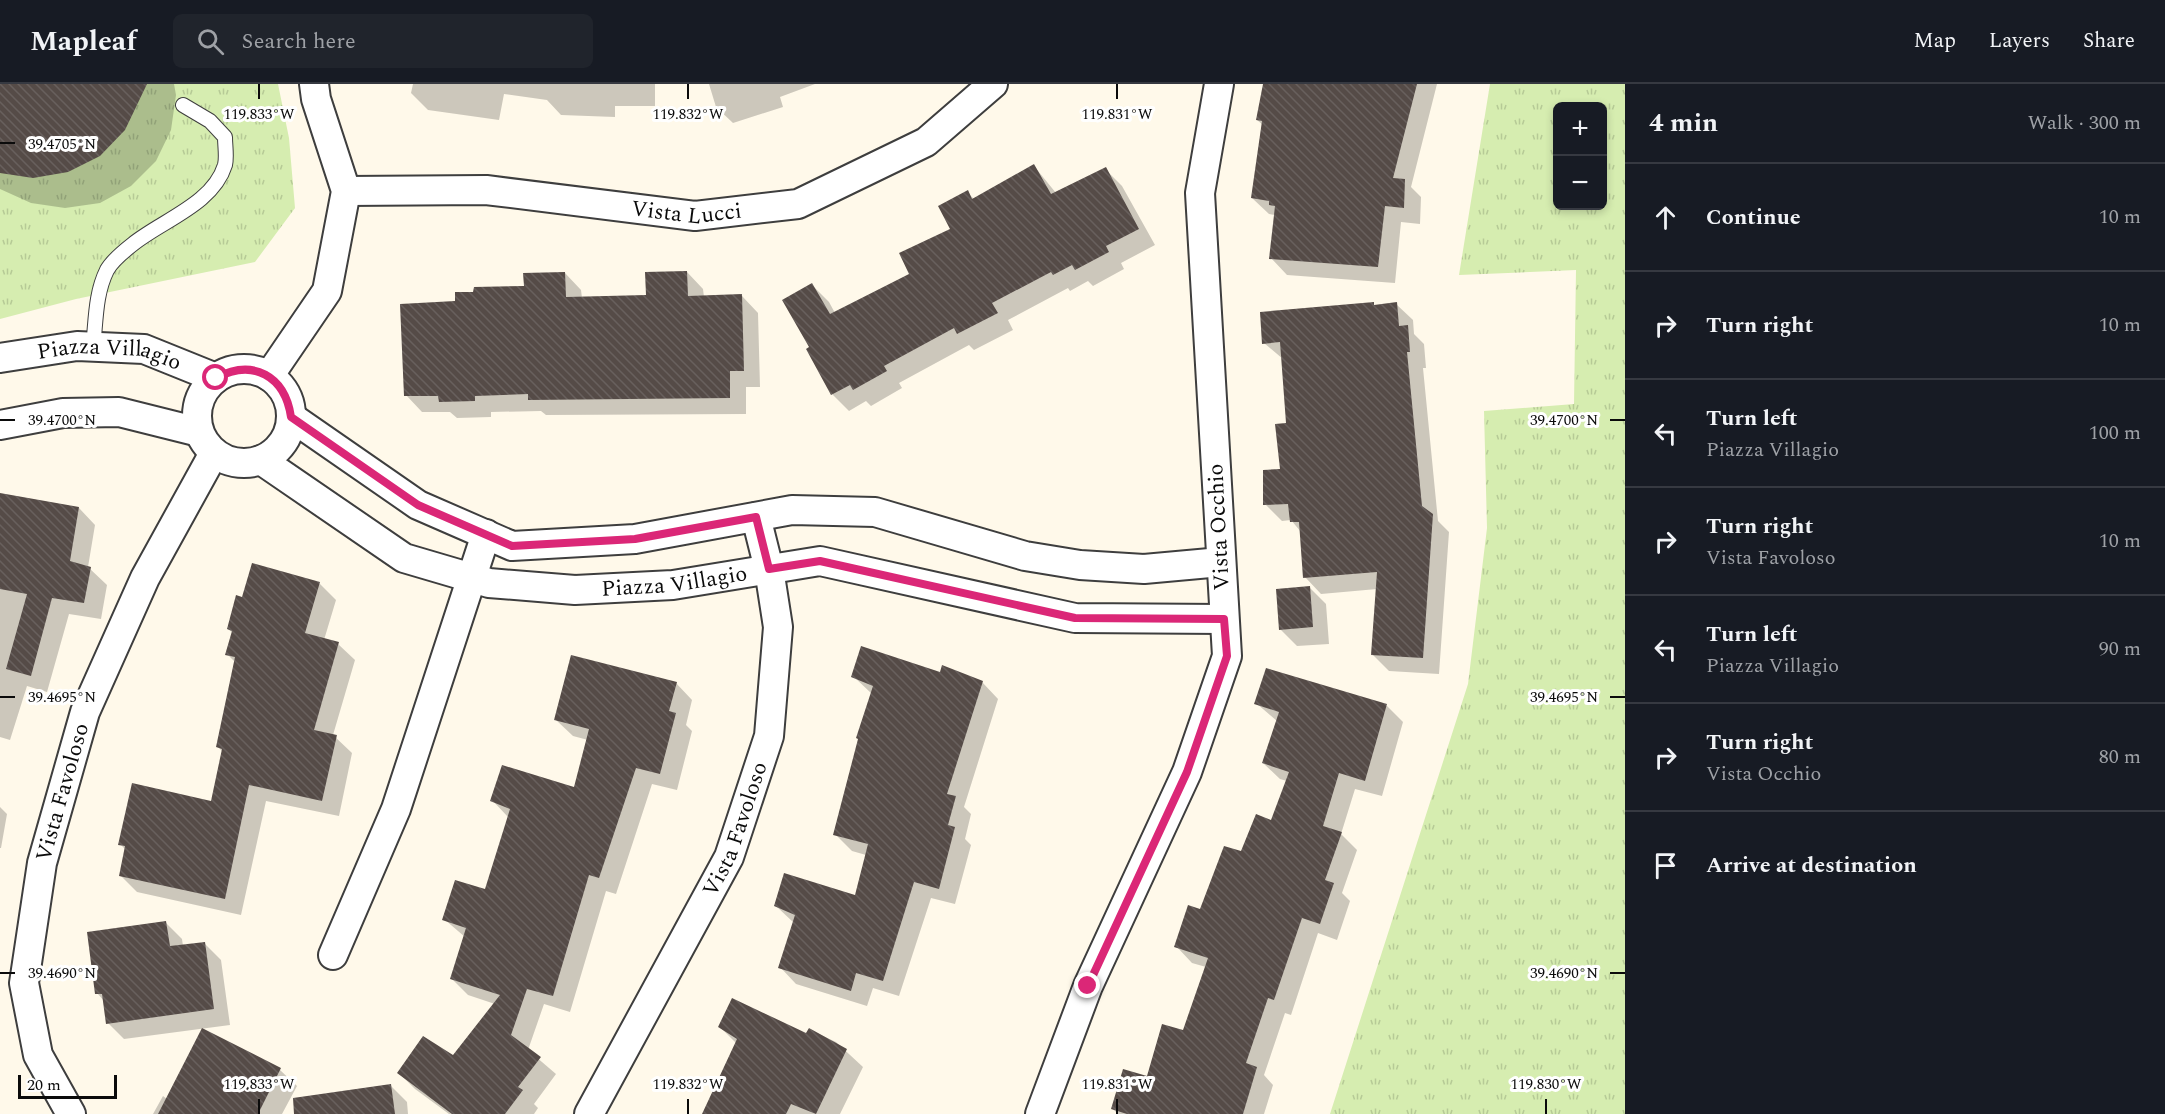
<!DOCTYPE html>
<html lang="en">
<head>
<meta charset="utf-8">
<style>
  :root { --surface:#171b24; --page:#20242c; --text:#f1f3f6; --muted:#9ea1a6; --line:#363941 }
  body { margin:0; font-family:Spectral,serif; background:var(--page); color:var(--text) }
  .controls { position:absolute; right:18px; top:18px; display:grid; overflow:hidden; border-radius:9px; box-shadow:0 3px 9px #0003 }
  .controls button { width:54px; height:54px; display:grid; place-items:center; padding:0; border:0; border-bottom:2px solid var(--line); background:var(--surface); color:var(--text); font:30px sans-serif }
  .scale { position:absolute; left:18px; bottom:15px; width:99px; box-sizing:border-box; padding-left:6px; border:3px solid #0b0b0b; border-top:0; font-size:16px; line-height:21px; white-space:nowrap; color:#0b0b0b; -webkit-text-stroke:4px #fff; paint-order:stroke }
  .stop { position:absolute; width:18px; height:18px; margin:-14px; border:4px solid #db2777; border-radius:50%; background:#fff }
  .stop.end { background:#db2777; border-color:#fff; box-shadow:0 2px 6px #0008 }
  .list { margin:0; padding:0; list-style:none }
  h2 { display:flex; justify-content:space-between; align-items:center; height:78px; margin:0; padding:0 24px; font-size:26px }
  h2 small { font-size:20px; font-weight:400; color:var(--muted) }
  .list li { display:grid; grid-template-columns:39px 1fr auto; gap:18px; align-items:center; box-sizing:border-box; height:108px; padding:0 24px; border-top:2px solid var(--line) }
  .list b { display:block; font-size:22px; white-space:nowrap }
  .list p { margin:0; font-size:20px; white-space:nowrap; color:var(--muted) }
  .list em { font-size:20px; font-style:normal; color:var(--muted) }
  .icon { flex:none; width:33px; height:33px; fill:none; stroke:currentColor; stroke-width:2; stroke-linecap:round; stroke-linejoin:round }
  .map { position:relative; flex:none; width:1625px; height:1030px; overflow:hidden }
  header { display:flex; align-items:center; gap:36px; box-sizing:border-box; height:84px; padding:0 30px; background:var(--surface); border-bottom:2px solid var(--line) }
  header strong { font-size:28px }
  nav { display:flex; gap:33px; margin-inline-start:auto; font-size:21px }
  .search { width:420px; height:54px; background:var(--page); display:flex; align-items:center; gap:15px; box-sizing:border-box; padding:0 21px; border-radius:9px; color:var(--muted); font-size:22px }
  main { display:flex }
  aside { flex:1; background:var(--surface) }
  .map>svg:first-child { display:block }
  .grass { fill:url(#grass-tufts); fill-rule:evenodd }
  .shadow { fill:#0003 }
  .building { fill:url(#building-back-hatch) }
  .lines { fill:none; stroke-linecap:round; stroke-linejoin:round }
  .service-casing { stroke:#3e3e3e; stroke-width:16 }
  .minor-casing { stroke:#3e3e3e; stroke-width:32 }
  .service { stroke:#fff; stroke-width:14 }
  .minor { stroke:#fff; stroke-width:28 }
  .route { stroke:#db2777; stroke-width:8 }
  .ticks { fill:none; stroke:#0b0b0b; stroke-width:2 }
  .labels { text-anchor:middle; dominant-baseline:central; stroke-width:6; stroke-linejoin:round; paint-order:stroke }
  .street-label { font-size:22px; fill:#0b0b0b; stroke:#fff }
  .ticks-label { font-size:15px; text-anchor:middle; fill:#0b0b0b; stroke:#fff; stroke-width:6; stroke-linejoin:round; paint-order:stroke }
</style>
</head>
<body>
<header>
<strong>Mapleaf</strong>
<div class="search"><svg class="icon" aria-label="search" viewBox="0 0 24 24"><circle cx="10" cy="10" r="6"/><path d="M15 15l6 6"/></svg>Search here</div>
<nav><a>Map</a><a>Layers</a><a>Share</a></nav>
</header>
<main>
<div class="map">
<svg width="1625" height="1030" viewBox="0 0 1625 1030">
  <defs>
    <pattern id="grass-tufts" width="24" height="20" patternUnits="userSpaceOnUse" patternTransform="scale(1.5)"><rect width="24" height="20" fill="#d6edb0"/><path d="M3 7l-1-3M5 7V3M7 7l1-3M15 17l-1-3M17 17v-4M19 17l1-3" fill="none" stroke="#b6ca96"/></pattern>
    <pattern id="building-back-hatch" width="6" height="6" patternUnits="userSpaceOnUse" patternTransform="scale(1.5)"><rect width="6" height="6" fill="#554b47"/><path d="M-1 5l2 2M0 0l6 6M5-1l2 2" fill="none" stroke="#68605d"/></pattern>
  </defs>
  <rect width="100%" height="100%" fill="#fff9ea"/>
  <!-- grass -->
  <path class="grass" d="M 0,0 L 278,0 L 289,54 L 295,124 L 255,178 L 76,215 L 0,235 Z
    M 1490,0 L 1625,0 L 1625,1030 L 1330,1030 L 1468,600 L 1487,444 L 1484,327 L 1574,320 L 1576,186 L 1459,191 ZM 1602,22 L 1602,122 L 1558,122 L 1558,22 Z"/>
  <!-- shadow -->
  <path class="shadow" d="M 0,0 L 174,0 L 176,11 L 171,46 L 156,77 L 131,102 L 100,119 L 65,124 L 31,119 L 0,105 Z
    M 413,0 L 655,0 L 655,22 L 615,22 L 615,33 L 561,31 L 547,16 L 504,10 L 499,36 L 428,26 L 411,9 Z
    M 709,0 L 815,0 L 780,13 L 783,23 L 733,39 L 716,23 Z
    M 1286,0 L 1437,0 L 1411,103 L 1421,113 L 1420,140 L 1401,138 L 1395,199 L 1287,191 L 1271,174 L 1275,131 L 1269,130 L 1252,114 L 1263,41 L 1257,36 Z
    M 1034,82 L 1056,109 L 1105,85 L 1122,102 L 1155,161 L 1121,179 L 1124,185 L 1093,202 L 1088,197 L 1070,207 L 1068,204 L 1008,236 L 1013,246 L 974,266 L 969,261 L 899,299 L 902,304 L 871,322 L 866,317 L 849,327 L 832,310 L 811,263 L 812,201 L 829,218 L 835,229 L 911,190 L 952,145 L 967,108 L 974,115 Z
    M 687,188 L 703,205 L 704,213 L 742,212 L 758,229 L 760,303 L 746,303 L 746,330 L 546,331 L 541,327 L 491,328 L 491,333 L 457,334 L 450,328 L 422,328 L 406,311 L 457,219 L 525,204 L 565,189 L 581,206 L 582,214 L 648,212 Z
    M 1396,220 L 1413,236 L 1414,250 L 1424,260 L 1426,284 L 1423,284 L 1438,437 L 1449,448 L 1439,590 L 1389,587 L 1372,570 L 1377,505 L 1321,510 L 1305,493 L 1301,448 L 1291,436 L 1282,437 L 1265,420 L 1282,386 L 1288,340 L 1283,275 L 1264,259 Z
    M 79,424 L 95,441 L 88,483 L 107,501 L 101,535 L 69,530 L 47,608 L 27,602 L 10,656 L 0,653 L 0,427 Z
    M 319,499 L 336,516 L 324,556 L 338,560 L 355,576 L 333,651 L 352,669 L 339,732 L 266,717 L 241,831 L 137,808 L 120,791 L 126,766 L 120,760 L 212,719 L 223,668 L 217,662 L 235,578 L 227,570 L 233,549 L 228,545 L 243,515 Z
    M 1309,503 L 1326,520 L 1329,560 L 1297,562 L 1281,546 Z
    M 1267,586 L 1387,622 L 1403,638 L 1382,712 L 1355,705 L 1341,750 L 1357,766 L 1342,809 L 1350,817 L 1337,856 L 1318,849 L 1291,931 L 1285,929 L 1264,991 L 1273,1001 L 1264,1030 L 1118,1030 L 1113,1025 L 1148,993 L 1184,948 L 1206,883 L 1192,879 L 1176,862 L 1242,769 L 1272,738 L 1287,697 L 1280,695 L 1263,679 L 1277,637 L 1256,619 Z
    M 941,590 L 982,598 L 998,615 L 964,723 L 971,730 L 965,755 L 971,761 L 955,820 L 931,814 L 899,912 L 873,904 L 867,922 L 796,900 L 780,883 L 794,839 L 776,822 L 856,813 L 866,771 L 852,767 L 835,750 L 872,610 L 853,592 Z
    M 676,599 L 692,616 L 686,641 L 692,647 L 677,706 L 652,700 L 616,810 L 606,807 L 570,928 L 544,920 L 528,966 L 556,990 L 534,1020 L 538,1024 L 534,1030 L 449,1030 L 415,1005 L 399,989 L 453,973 L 495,920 L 468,911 L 451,894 L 465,853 L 444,835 L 486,807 L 508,733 L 492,716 L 575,705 L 588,656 L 573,652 L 556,636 Z
    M 0,723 L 7,730 L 1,764 L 0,764 Z
    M 166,839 L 182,855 L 183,862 L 204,859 L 221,876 L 230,941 L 124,955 L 108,939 L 105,918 L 97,909 Z
    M 720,943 L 807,951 L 810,946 L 836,958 L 863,983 L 840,1030 L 703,1030 L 737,960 Z
    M 203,946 L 280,986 L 297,1002 L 282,1030 L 153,1030 L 163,1012 L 167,1015 Z
    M 390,1001 L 407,1018 L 408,1030 L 328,1030 Z"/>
  <!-- building -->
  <path class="building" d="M 0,0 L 147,0 L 125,46 L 100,72 L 68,88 L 33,94 L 0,89 Z
    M 1263,0 L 1417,0 L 1393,94 L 1405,95 L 1404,124 L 1385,122 L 1378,183 L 1269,175 L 1275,122 L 1269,121 L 1269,117 L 1251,114 L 1262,37 L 1256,36 Z
    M 1034,80 L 1051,110 L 1106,83 L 1139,145 L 1106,162 L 1109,168 L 1075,186 L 1072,181 L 1053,191 L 1051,188 L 992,219 L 998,229 L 957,250 L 954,244 L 884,282 L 887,287 L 853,306 L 850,301 L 831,311 L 806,265 L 809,263 L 782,216 L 812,199 L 830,230 L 909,190 L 899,169 L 950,145 L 938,122 L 968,106 L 972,115 Z
    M 687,187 L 688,212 L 742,210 L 744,287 L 730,287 L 730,314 L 528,316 L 528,310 L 475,312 L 475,317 L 439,318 L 438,312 L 404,312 L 400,220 L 455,217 L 455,208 L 473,208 L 474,203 L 524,202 L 523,189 L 565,188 L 566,213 L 646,211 L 645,188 Z
    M 1374,218 L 1374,221 L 1397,218 L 1399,242 L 1408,241 L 1410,268 L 1407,268 L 1422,422 L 1433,430 L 1423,574 L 1371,571 L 1377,488 L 1303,494 L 1299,438 L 1290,438 L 1288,420 L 1263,421 L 1263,386 L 1280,385 L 1275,340 L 1286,339 L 1280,258 L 1262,260 L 1260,228 Z
    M 0,409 L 79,423 L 70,477 L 91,483 L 84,519 L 52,514 L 31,592 L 6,585 L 27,510 L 0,505 Z
    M 252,479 L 320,498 L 305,549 L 339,558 L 314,646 L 337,651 L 322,717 L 249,701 L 225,815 L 119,792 L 125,762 L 118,761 L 132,699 L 211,717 L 222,665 L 216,663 L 235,573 L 225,571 L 232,547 L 227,545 L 236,511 L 242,513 Z
    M 1310,502 L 1313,543 L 1279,546 L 1276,505 Z
    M 861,562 L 940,588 L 942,581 L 983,597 L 947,710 L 956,712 L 948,741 L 955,743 L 939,805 L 914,798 L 883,897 L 856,889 L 851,907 L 778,884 L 795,831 L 774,822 L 784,789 L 855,811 L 868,760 L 833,751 L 858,655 L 856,654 L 873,602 L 851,593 Z
    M 571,571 L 677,598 L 669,627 L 676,629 L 660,690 L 636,684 L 599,794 L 589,791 L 553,912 L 527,905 L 511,951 L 541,973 L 518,1003 L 523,1006 L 505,1030 L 452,1030 L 397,989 L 423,952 L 453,971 L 500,911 L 450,895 L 466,844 L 442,836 L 455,796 L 485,805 L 510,725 L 490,717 L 502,681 L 574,703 L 589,645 L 554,636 Z
    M 1266,584 L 1387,620 L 1365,697 L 1339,689 L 1323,742 L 1342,748 L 1325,796 L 1334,799 L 1320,840 L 1302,834 L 1274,916 L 1268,914 L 1246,979 L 1257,983 L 1243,1030 L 1127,1030 L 1111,1025 L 1123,985 L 1147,992 L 1162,940 L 1183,946 L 1208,874 L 1174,863 L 1188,821 L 1200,825 L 1224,762 L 1241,767 L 1256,730 L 1271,736 L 1289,688 L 1262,679 L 1279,628 L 1254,620 Z
    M 166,837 L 170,862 L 205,858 L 214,925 L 106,940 L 102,910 L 95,910 L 87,848 Z
    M 732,914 L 806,949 L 809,944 L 847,965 L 816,1030 L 791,1020 L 786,1030 L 702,1030 L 737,955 L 718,943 Z
    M 202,944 L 281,984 L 258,1030 L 158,1030 Z
    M 391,1000 L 395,1030 L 294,1030 L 293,1014 Z"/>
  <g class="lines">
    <defs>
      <path id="service" d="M 93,263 C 96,238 95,210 107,186 C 112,177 124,167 133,160 C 163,136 213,120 225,81 C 227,73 225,62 225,53 L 210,37 L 183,21"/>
      <g id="minor">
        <path id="s1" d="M 346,107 L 486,106 L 695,132 L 798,120 L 926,58 L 993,0"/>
        <path id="s2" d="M 0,274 L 77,262 L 144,265 L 216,294"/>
        <circle cx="244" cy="332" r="47"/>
        <path d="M 269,292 L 327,207 L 346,107 L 316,15 L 314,0"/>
        <path d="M 291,333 L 418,421 L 512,462 L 635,455 L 792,426 L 875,428 L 1025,472 L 1080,481 L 1144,485 L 1221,478"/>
        <path d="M 0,341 L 63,329 L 119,328 L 199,348"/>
        <path id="s3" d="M 261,376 L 404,474 L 489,499 L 575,506 L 673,501 L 820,477 L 1075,534 L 1224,535"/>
        <path d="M 333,871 L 396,725 L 486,450"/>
        <path id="s4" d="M 71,1030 L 38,971 L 24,899 L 42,779 L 85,628 L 145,494 L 214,369"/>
        <path id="s5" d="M 589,1030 L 729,773 L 769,652 L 778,543 L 769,485 L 756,433"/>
        <path d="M 1040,1030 L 1088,902 L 1187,688 L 1227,572 L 1200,109 L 1219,0"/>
      </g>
    </defs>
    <!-- service casing -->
    <use href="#service" class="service-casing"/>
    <!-- minor casing -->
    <use href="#minor" class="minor-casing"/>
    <!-- service -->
    <use href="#service" class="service"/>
    <!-- minor -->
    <use href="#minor" class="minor"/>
  </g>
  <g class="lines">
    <!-- route -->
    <path class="route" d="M 216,294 C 253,274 285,292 291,333 L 418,421 L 512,462 L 635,455 L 756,433 L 769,485 L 820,477 L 1075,534 L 1224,535 L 1227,572 L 1187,688 L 1088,902"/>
  </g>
  <!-- ticks -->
  <path class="ticks" d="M 259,0 L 259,15M 688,0 L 688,15M 1117,0 L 1117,15M 0,59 L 15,59M 0,336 L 15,336M 1610,336 L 1625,336M 0,613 L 15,613M 1610,613 L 1625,613M 0,889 L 15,889M 1610,889 L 1625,889M 259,1015 L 259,1030M 688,1015 L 688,1030M 1117,1015 L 1117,1030M 1546,1015 L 1546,1030"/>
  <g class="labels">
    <!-- street labels -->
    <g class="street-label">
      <text stroke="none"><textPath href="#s1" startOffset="342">Vista Lucci</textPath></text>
      <text stroke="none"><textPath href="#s2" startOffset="111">Piazza Villagio</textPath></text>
      <text transform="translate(1219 443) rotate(-93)">Vista Occhio</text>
      <text stroke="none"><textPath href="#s3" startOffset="448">Piazza Villagio</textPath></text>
      <text stroke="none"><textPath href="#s4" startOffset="336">Vista Favoloso</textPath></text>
      <text stroke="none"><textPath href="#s5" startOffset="321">Vista Favoloso</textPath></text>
    </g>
  </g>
  <g class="ticks-label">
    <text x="259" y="35">119.833°W</text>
    <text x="688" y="35">119.832°W</text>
    <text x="1117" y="35">119.831°W</text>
    <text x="62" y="65">39.4705°N</text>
    <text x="62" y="341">39.4700°N</text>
    <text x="1564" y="341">39.4700°N</text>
    <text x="62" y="618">39.4695°N</text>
    <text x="1564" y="618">39.4695°N</text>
    <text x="62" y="894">39.4690°N</text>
    <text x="1564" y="894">39.4690°N</text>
    <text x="259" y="1005">119.833°W</text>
    <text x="688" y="1005">119.832°W</text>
    <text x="1117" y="1005">119.831°W</text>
    <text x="1546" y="1005">119.830°W</text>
  </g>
</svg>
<div class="controls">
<button>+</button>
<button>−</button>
</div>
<div class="scale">20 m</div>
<div class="stop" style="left:216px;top:294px"></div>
<div class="stop end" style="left:1088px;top:902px"></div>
</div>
<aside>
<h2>4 min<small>Walk · 300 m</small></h2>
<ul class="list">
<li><svg class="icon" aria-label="ahead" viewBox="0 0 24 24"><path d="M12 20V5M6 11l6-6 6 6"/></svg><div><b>Continue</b></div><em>10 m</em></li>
<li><svg class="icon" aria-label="right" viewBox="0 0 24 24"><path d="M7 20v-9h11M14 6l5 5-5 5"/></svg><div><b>Turn right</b></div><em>10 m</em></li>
<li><svg class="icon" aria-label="left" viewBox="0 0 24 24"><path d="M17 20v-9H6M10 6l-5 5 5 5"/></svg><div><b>Turn left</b><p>Piazza Villagio</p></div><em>100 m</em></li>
<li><svg class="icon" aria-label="right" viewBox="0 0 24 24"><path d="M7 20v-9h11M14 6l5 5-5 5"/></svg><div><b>Turn right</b><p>Vista Favoloso</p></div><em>10 m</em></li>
<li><svg class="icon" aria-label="left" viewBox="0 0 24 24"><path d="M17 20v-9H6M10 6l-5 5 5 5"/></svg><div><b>Turn left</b><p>Piazza Villagio</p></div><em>90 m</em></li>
<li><svg class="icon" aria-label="right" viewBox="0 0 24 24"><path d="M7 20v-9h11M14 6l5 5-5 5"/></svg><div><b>Turn right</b><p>Vista Occhio</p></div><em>80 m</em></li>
<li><svg class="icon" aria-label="arrive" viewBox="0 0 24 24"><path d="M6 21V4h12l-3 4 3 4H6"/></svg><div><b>Arrive at destination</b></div></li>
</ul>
</aside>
</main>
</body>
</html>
